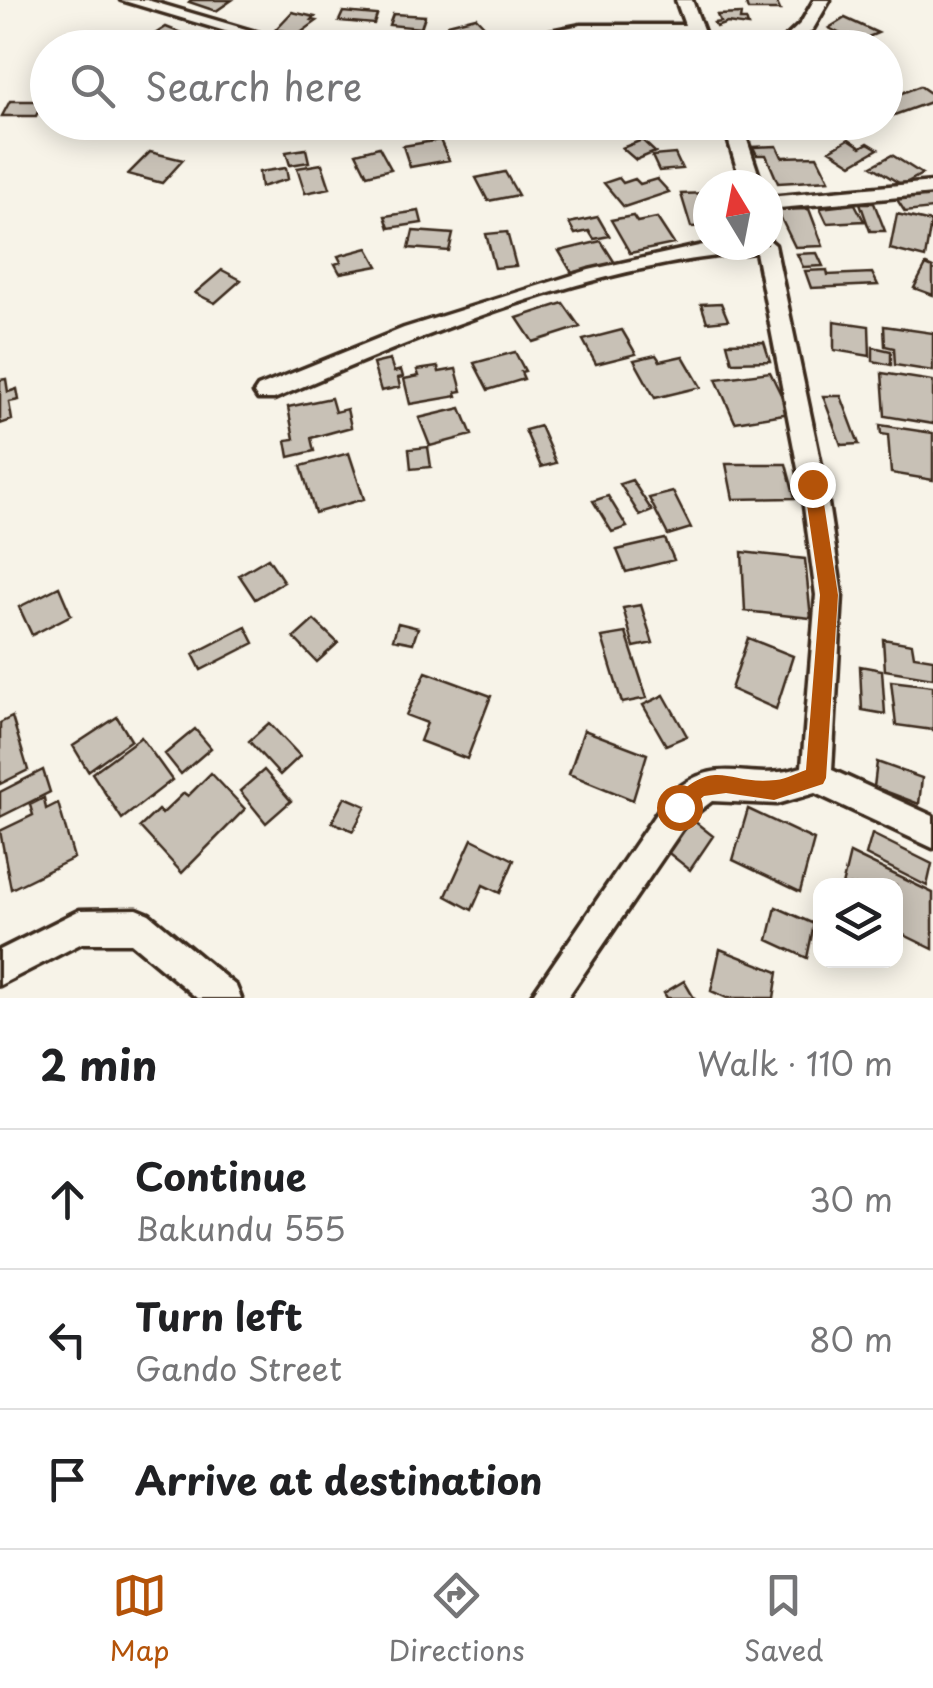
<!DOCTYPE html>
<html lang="en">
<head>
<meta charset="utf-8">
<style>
  :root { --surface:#fff; --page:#f6f6f6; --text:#202124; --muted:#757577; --line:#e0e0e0; --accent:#b45309 }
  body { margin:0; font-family:"Playpen Sans",sans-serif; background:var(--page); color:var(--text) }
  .controls { position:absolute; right:30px; bottom:30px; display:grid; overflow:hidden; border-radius:20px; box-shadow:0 5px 25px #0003 }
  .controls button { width:90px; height:90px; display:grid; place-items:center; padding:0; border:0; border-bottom:2px solid var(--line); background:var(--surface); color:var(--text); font:50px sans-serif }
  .compass { position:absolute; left:693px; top:170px; width:90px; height:90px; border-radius:50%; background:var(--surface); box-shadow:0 5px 25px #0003; rotate:350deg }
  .stop { position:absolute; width:30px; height:30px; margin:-22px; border:8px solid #b45309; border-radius:50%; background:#fff }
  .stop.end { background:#b45309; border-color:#fff; box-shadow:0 2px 10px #0008 }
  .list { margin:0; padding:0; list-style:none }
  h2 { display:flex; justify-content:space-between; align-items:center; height:130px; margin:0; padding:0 40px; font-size:42px }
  h2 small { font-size:32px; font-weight:400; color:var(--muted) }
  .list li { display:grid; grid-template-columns:65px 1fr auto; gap:30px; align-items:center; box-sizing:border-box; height:140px; padding:0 40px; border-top:2px solid var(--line) }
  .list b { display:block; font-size:38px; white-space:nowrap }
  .list p { margin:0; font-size:32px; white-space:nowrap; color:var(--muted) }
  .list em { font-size:32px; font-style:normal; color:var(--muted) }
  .icon { flex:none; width:55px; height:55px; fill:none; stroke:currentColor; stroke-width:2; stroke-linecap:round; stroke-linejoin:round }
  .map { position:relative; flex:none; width:933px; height:998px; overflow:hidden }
  .search { position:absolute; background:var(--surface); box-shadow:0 5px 25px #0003; left:30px; right:30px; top:30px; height:110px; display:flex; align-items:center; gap:25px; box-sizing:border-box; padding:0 35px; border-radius:55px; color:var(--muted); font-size:38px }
  .sheet { height:550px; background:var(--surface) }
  nav { display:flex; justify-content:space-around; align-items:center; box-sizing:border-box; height:140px; border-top:2px solid var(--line); background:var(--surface); font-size:28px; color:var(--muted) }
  nav a { display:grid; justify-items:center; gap:5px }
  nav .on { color:var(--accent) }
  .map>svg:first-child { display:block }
  .building { fill:#c8c1b6; stroke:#3b2a1e; stroke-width:2.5 }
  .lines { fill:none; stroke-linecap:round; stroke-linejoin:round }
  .minor-casing { stroke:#3b2a1e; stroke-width:7 }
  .minor { fill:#f7f3e8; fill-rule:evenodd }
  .route { fill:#b45309 }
</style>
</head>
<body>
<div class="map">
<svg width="933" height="998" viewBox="0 0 933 998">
  <rect width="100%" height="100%" fill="#f7f3e8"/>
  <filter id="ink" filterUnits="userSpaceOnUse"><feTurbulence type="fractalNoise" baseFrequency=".01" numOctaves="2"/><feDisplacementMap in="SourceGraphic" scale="20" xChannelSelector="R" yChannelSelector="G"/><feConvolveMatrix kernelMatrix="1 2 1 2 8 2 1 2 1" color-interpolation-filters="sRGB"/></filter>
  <g filter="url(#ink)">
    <!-- building -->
    <path class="building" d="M 191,0 L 232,0 L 216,11 L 189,2 Z
      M 745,1 L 776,1 L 780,10 L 748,10 Z
      M 292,12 L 315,17 L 312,20 L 317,21 L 299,34 L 276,29 Z
      M 343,12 L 377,15 L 374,24 L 339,21 Z
      M 393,14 L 425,16 L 421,28 L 389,25 Z
      M 741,14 L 740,20 L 746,20 L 748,26 L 727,23 L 716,27 L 714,23 L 720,22 L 717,15 Z
      M 476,17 L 495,37 L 466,45 L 448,24 Z
      M 845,18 L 878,33 L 856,42 L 829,28 Z
      M 166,27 L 186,35 L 171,48 L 144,41 Z
      M 653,34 L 657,44 L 617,46 L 613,36 Z
      M 920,86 L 933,95 L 933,101 L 886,118 L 886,99 Z
      M 10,101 L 43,101 L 36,116 L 2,116 Z
      M 849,139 L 861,147 L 868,143 L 878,149 L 852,164 L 830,150 Z
      M 440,140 L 449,160 L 410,167 L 403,146 Z
      M 642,140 L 655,152 L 636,160 L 622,148 Z
      M 777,146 L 782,157 L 817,156 L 829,180 L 778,183 L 766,155 L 757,155 L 753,147 Z
      M 379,147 L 391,169 L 367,175 L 356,153 Z
      M 306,149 L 309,162 L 290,165 L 286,152 Z
      M 150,152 L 183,160 L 162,183 L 128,174 Z
      M 675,154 L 682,169 L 659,171 L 652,156 Z
      M 892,155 L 922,174 L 902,185 L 872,166 Z
      M 322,164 L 330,188 L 305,193 L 297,168 Z
      M 286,168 L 288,179 L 261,187 L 259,172 Z
      M 505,172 L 518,195 L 488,201 L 476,178 Z
      M 619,178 L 623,183 L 635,179 L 640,184 L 657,179 L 669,192 L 624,207 L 604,183 Z
      M 708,193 L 708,226 L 691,227 L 681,194 Z
      M 933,194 L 933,209 L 905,212 L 896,198 Z
      M 860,203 L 874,203 L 885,231 L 870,231 Z
      M 855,204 L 864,221 L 827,223 L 820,208 Z
      M 809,209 L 823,246 L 795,247 L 777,210 Z
      M 419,211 L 422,223 L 389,228 L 385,216 Z
      M 897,214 L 931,222 L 925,258 L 890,249 Z
      M 633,216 L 637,222 L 657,218 L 674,244 L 630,253 L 611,220 Z
      M 598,217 L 609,236 L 594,239 L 589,231 L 575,234 L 569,223 Z
      M 413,231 L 453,234 L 449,251 L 409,248 Z
      M 507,232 L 516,266 L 495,268 L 486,234 Z
      M 601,241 L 615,263 L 572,273 L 559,251 Z
      M 368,248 L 378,266 L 340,273 L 335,264 L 341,262 L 338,256 Z
      M 817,253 L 823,266 L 803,267 L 797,254 Z
      M 926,265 L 933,268 L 933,295 L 914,288 Z
      M 222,270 L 241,280 L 215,303 L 195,293 Z
      M 827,270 L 828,275 L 872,273 L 878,285 L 811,288 L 805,271 Z
      M 563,303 L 580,327 L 533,342 L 517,318 Z
      M 721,303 L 728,320 L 707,322 L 701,304 Z
      M 834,321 L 869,326 L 870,356 L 834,350 Z
      M 884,326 L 933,333 L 933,371 L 895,365 L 894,348 L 885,346 Z
      M 622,330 L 636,354 L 596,364 L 583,340 Z
      M 764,342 L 770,361 L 732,362 L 727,343 Z
      M 873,347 L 891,351 L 891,365 L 873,361 Z
      M 515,352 L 525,371 L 521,372 L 524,379 L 488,390 L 474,363 Z
      M 656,355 L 660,361 L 683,356 L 701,387 L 655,398 L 634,360 Z
      M 390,360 L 394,372 L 401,370 L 403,377 L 398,378 L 400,387 L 381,391 L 373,364 Z
      M 438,367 L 439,372 L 456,369 L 462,391 L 456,392 L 457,396 L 410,404 L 404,379 L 419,376 L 417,370 Z
      M 770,372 L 790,413 L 735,422 L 716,379 Z
      M 882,373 L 933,381 L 933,424 L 885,416 Z
      M 6,379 L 8,392 L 17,389 L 19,400 L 9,402 L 12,420 L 0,424 L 0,380 Z
      M 823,396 L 841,396 L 859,444 L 841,445 Z
      M 331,398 L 335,412 L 347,409 L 351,427 L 311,438 L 314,451 L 289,457 L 286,440 L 294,439 L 288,407 Z
      M 461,408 L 472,435 L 430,446 L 419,418 Z
      M 880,425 L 933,433 L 933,480 L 891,473 L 888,435 L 881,434 Z
      M 540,426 L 556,463 L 541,467 L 525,430 Z
      M 428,447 L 431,467 L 411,469 L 409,449 Z
      M 349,453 L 364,499 L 315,513 L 301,466 Z
      M 726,464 L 786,464 L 795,498 L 733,499 Z
      M 632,480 L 652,511 L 640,516 L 620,484 Z
      M 673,492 L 691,528 L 668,535 L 649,498 Z
      M 608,496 L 627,527 L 612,532 L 593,501 Z
      M 665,539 L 674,560 L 626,572 L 617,550 Z
      M 742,552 L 805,559 L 811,618 L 745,611 Z
      M 268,558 L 284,582 L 255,599 L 239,575 Z
      M 59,587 L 71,615 L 32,635 L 19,607 Z
      M 641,605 L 653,643 L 634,647 L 623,608 Z
      M 314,620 L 338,643 L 317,662 L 294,638 Z
      M 398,623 L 418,628 L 413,643 L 393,639 Z
      M 246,627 L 254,643 L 201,670 L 193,654 Z
      M 626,633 L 647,698 L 622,703 L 602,637 Z
      M 748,638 L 793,656 L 776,709 L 731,689 Z
      M 883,639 L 912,644 L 914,656 L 933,659 L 933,678 L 885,670 Z
      M 860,666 L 882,670 L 885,714 L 862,710 Z
      M 426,672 L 491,696 L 467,759 L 420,741 L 427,723 L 406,715 Z
      M 891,681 L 933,686 L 933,730 L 896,725 Z
      M 664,695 L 687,736 L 666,745 L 643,705 Z
      M 12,717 L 28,770 L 0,784 L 0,723 Z
      M 117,717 L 131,740 L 88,771 L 73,746 Z
      M 269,723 L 300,756 L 280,775 L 249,741 Z
      M 195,729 L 211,748 L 181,774 L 165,754 Z
      M 584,730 L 647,754 L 633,800 L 569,774 Z
      M 141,737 L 172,780 L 122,819 L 92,773 Z
      M 877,762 L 922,778 L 919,804 L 874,787 Z
      M 43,770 L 50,792 L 0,817 L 0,792 Z
      M 264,770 L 291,801 L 266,823 L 240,791 Z
      M 211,773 L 245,809 L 182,873 L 140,827 L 158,810 L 162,814 L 184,793 L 188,796 Z
      M 345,797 L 366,806 L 353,831 L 332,822 Z
      M 44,798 L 46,809 L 58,803 L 74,858 L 11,889 L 0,831 L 33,815 L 30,805 Z
      M 748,809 L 814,840 L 800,892 L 733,860 Z
      M 689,817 L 713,836 L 690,870 L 665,850 Z
      M 872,834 L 932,864 L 927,886 L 866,855 Z
      M 472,839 L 514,860 L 500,893 L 483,885 L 472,910 L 446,896 Z
      M 850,853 L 933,893 L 933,949 L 896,931 L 896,936 L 896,886 L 842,886 Z
      M 776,907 L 814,924 L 807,958 L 768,940 Z
      M 720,949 L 778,972 L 774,998 L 727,998 L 711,991 Z
      M 684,981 L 694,998 L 667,998 L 664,993 Z"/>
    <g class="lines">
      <defs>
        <path id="minor" d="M 121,0 L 147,0 L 310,48 L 282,48 Z
          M 676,0 L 692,0 L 710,48 L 694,48 L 689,35 L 581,35 L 506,48 L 465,48 L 581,25 L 685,25 Z
          M 814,0 L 830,0 L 813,29 L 793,48 L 775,48 L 801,23 Z
          M 723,122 L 741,122 L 762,185 L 742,185 Z
          M 933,182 L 933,194 L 768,209 L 768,197 Z
          M 768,239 L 775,245 L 825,484 L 842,595 L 832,770 L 933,816 L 933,848 L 815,793 L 777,804 L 712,801 L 690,818 L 567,998 L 530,998 L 668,796 C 722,749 743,786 802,767 L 816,595 L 801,484 L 756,252 C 593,264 423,334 274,399 L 258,399 L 254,393 L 258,387 L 404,328 L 589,270 L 708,244 L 768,245 Z
          M 137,909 L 149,914 L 236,986 L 241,998 L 197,998 L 131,943 L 82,943 L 0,985 L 0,950 L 80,910 Z"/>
      </defs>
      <!-- minor casing -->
      <use href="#minor" class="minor-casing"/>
      <!-- minor -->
      <use href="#minor" class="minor"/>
    </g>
  </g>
  <!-- route -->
  <path class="route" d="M 812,477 L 821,484 L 838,595 L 826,778 L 823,784 L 774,800 L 726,793 L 704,796 L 679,817 L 672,814 L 672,800 C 718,755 726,786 776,780 C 786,779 797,773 806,770 L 820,595 L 804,484 Z"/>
</svg>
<div class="controls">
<button><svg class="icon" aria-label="layers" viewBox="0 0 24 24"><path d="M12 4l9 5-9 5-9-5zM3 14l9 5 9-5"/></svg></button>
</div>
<svg class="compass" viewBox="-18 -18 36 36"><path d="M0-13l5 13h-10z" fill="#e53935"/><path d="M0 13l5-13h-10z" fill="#757577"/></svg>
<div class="stop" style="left:679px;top:807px"></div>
<div class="stop end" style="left:812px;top:484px"></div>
<div class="search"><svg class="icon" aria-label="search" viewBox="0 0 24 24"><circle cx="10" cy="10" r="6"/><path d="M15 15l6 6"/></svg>Search here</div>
</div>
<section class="sheet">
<h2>2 min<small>Walk · 110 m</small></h2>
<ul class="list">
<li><svg class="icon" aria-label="ahead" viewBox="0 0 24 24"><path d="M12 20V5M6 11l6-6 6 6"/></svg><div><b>Continue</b><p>Bakundu 555</p></div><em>30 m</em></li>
<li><svg class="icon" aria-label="left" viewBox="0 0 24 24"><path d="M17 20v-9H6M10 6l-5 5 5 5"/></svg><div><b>Turn left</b><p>Gando Street</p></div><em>80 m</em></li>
<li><svg class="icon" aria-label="arrive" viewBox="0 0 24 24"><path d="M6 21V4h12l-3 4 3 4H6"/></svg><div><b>Arrive at destination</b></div></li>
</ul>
</section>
<nav>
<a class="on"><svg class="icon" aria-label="map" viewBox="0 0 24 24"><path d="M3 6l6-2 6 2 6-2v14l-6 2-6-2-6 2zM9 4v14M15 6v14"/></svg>Map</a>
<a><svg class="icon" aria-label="directions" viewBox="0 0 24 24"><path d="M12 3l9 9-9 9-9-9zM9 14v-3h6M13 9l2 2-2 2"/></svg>Directions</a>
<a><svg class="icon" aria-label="saved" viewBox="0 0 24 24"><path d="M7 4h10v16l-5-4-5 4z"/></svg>Saved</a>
</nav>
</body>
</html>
